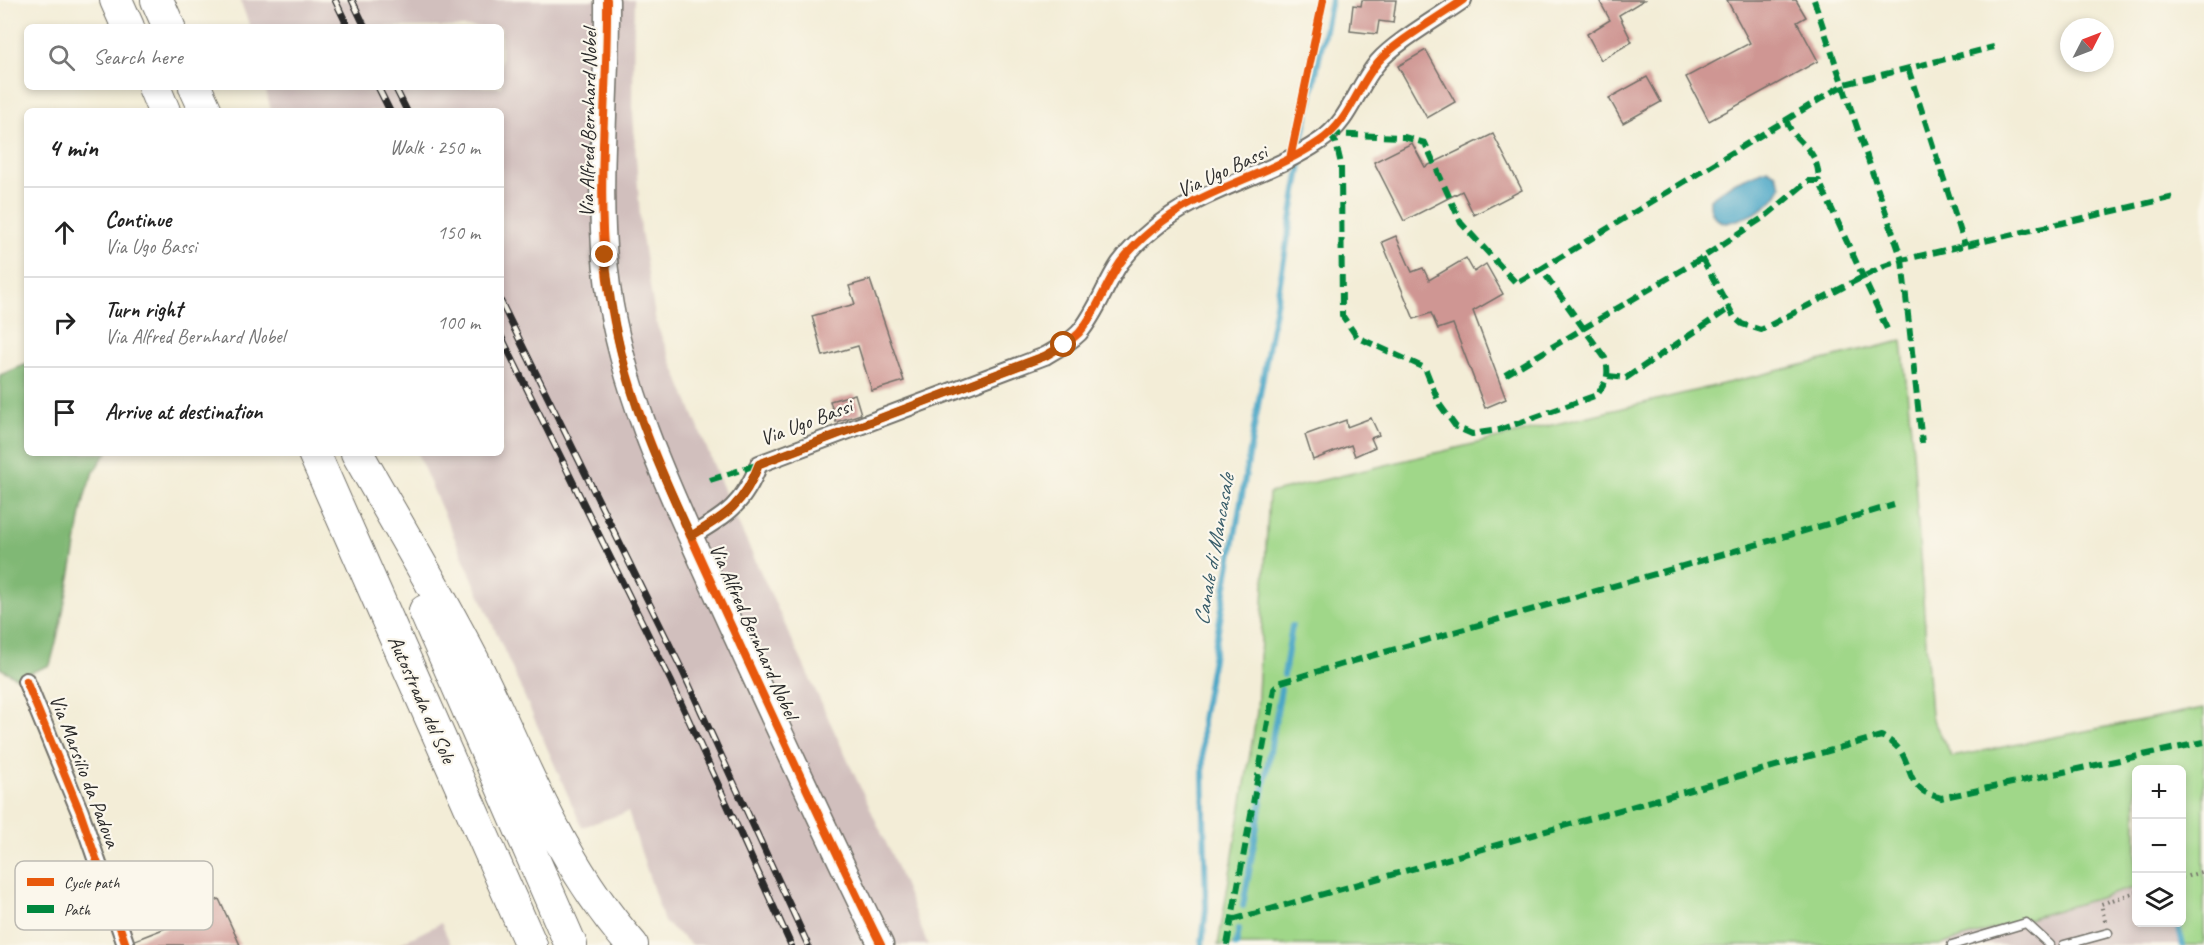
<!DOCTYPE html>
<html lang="en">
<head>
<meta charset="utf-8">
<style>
  :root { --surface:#fff; --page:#f2f2f2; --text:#222; --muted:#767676; --line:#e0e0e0 }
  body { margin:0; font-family:Caveat,sans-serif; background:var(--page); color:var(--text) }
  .controls { position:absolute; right:18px; bottom:18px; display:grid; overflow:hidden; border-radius:9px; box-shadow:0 3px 9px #0003 }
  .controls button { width:54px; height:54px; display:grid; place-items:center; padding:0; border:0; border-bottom:2px solid var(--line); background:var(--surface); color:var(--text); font:30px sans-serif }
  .compass { position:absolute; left:2060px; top:18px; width:54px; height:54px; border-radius:50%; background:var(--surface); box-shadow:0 3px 9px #0003; rotate:48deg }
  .stop { position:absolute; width:18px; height:18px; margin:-14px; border:4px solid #b45309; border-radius:50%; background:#fff }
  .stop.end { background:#b45309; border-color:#fff; box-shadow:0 2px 6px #0008 }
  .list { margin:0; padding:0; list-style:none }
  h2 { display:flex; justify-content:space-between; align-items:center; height:78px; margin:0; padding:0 24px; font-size:26px }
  h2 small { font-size:20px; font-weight:400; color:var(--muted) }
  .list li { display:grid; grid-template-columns:39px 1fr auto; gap:18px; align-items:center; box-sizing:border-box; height:90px; padding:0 24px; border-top:2px solid var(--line) }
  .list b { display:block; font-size:22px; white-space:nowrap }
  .list p { margin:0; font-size:20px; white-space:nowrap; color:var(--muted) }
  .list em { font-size:20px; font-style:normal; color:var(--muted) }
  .icon { flex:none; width:33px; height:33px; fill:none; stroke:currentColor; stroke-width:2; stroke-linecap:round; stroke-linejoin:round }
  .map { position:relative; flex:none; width:2204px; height:945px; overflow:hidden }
  .search { position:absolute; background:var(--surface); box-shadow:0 3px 9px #0003; left:24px; top:24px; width:480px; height:66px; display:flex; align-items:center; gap:15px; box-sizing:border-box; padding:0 21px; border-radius:9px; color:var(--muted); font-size:22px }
  .panel { position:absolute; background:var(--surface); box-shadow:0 3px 9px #0003; left:24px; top:108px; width:480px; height:348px; border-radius:9px }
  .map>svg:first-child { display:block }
  .industrial { fill:#d1bfbd }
  .green { fill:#a0d789; stroke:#66815a; stroke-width:1.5 }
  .forest { fill:#80b875; stroke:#567250; stroke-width:1.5 }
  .water { fill:#48a6c6; stroke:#3a6878; stroke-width:1.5 }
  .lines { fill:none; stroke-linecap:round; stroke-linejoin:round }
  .stream { stroke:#48a6c6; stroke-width:6 }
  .building { fill:#cf9693 }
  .lane-casing { stroke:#716f67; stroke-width:11 }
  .street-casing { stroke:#716f67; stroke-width:20 }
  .secondary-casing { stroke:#716f67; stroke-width:27 }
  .highway-casing { stroke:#716f67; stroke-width:34 }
  .path { stroke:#716f67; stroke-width:4; stroke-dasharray:1.5 4.5; stroke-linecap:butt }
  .lane { stroke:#fff; stroke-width:8 }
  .street { stroke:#fff; stroke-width:16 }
  .secondary { stroke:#fff; stroke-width:24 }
  .highway { stroke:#fff; stroke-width:32 }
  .rail-casing { stroke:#2b2b2b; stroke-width:7 }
  .rail { stroke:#fbf7ec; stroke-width:4.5; stroke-dasharray:14; stroke-linecap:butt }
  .quiet { stroke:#00873e; stroke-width:6; stroke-dasharray:12 6; stroke-linecap:butt }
  .cycleway-casing { stroke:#fbf7ec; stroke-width:11 }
  .cycleway { stroke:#e8590c; stroke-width:8 }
  .route { stroke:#b45309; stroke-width:8 }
  .labels { text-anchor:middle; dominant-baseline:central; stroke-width:4.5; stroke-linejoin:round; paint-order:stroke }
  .street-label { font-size:21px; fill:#2b2b2b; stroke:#fbf7ec }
  .water-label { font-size:22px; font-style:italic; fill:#375c69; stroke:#fbf7ec }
  .key { fill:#fbf7ec; stroke:#bdbab2; stroke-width:1.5 }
  .key-label { font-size:16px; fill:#2b2b2b }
</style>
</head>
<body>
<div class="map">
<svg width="2204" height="945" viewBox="0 0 2204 945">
  <rect width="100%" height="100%" fill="#fbf7ec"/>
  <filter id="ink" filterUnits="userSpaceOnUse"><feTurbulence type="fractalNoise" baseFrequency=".0167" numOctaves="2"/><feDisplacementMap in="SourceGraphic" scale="12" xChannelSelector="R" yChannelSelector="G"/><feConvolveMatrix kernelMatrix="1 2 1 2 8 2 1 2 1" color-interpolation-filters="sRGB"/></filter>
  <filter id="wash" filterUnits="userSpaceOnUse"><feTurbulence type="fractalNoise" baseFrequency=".008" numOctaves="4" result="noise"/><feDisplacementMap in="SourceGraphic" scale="24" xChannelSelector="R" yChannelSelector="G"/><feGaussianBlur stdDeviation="1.35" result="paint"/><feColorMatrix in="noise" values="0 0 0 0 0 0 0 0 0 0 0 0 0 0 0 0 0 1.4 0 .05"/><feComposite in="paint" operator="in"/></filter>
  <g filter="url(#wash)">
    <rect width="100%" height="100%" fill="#f3edd7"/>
    <!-- industrial -->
    <path class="industrial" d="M 240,0 L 634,0 L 633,112 L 641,231 L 656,323 L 731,508 L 893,858 L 928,945 L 692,945 L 664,922 L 628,812 L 582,827 L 417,453 L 501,453 L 501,111 L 271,111 L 265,87 L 501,87 L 501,27 L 250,27 Z
      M 2136,887 L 2136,922 L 2176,923 L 2183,945 L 1939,945 Z
      M 441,923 L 451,945 L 397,945 Z"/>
    <!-- green -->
    <path class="green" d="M 1902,341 L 1913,451 L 1931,716 L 1952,757 L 2204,708 L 2204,945 L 2183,945 L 2176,923 L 2182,922 L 2182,770 L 2136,770 L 2136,887 L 1939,945 L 1218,945 L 1257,712 L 1269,493 Z"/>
    <!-- forest -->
    <path class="forest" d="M 27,364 L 27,453 L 107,453 C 82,479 80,523 74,557 C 67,593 60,630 50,665 L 17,678 L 0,668 L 0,375 Z"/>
    <!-- water -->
    <path class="water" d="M 1767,169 L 1776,174 L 1781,186 C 1774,208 1747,218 1726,223 C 1714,220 1709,212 1710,199 L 1731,184 Z"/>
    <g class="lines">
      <!-- stream -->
      <path class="stream" d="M 1301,146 L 1331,0
        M 1284,675 L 1292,626
        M 1243,906 L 1281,689
        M 2177,922 L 2183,945
        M 1202,945 L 1206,908 L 1202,720 L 1301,164
        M 1236,945 L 1239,929"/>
    </g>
    <g id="blocks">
      <!-- building -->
      <path class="building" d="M 1362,0 L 1396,0 L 1393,23 L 1379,21 L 1377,34 L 1350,31 L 1353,5 L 1361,6 Z
        M 1599,0 L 1644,0 L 1619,15 L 1632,42 L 1601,60 L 1587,34 L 1610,20 Z
        M 1727,0 L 1796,0 L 1806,17 L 1797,22 L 1818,61 L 1709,121 L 1686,77 L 1750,43 Z
        M 1426,50 L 1455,102 L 1427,118 L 1398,66 Z
        M 1647,77 L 1661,102 L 1623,123 L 1609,98 Z
        M 1493,134 L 1522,190 L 1474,215 L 1462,191 L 1404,221 L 1374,162 L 1412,143 L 1425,167 Z
        M 1396,236 L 1412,272 L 1423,268 L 1429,280 L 1466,258 L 1474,272 L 1486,264 L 1503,294 L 1473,311 L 1506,399 L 1485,408 L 1453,324 L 1438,329 L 1431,313 L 1414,319 L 1382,242 Z
        M 870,280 L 904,381 L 872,391 L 858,346 L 823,356 L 812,316 L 855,304 L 849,286 Z
        M 855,394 L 861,414 L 836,422 L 830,401 Z
        M 1371,418 L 1379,435 L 1371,438 L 1375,447 L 1355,456 L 1351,445 L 1313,460 L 1305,435 L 1346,420 L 1347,427 Z
        M 219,899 L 240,945 L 136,945 L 135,940 L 181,922 L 179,918 Z"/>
    </g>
  </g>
  <g filter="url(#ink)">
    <use href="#blocks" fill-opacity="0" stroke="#716f67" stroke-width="1.5"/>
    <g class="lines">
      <defs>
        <path id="lane" d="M 1952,945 L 2026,923 L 2050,945
          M 2064,945 L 2108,933"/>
        <path id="street" d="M 691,536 C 727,515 744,504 759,464 L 1045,356 C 1057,349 1069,343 1079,333 C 1097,312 1105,285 1120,263 C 1129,251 1141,239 1152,230 C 1200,188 1268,177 1320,141 C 1350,121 1356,88 1378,62 C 1395,42 1441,16 1463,0
          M 26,681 L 80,812 L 126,945"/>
        <path id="secondary" d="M 607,0 C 608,95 595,192 608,287 C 624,401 676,504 723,608 C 775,721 826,834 881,945"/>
        <path id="highway" d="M 116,0 L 128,27
          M 157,0 L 169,27
          M 154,87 L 164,111
          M 195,87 L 206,111
          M 314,453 L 531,945
          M 357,453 C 396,522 437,590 473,660 C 524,761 555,857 632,945
          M 425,611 L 571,945"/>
      </defs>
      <!-- lane casing -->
      <use href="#lane" class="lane-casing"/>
      <!-- street casing -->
      <use href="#street" class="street-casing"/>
      <!-- secondary casing -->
      <use href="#secondary" class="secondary-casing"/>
      <!-- highway casing -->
      <use href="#highway" class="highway-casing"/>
      <!-- path -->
      <path class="path" d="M 2182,878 L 2204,871
        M 2105,921 L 2101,904 L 2136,892"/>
      <!-- lane -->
      <use href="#lane" class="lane"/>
      <!-- street -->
      <use href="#street" class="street"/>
      <!-- secondary -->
      <use href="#secondary" class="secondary"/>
      <!-- highway -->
      <use href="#highway" class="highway"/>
      <defs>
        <path id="rail" d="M 335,0 L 348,27
          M 352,0 L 365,27
          M 378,87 L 390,111
          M 395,87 L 407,111
          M 501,302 L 684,674 L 808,945
          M 501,336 L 671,681 L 791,945"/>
      </defs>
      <!-- rail casing -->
      <use href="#rail" class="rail-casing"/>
      <!-- rail -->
      <use href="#rail" class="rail"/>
      <!-- quiet -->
      <path class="quiet" d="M 1814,0 L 1902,260 L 2174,197
        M 1908,68 L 1965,245
        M 1786,119 C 1794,146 1818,143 1819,181
        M 1329,134 L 1336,143 L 1341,164 L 1342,315 L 1357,337 L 1425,368 L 1440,405 L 1456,427 L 1472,434 L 1499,430 L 1597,395 C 1607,381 1610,374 1605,358 L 1541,269 L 1845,84 L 1994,47
        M 1329,134 L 1404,137 L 1425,143 L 1461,223 L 1516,283 L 1541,269
        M 1702,258 L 1734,317 L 1742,324 L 1761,330 L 1884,266 L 1902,260 L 1922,443
        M 1505,375 L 1702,258 L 1767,215 L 1808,181 L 1819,181 L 1887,329
        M 1608,376 L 1626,378 L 1730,308
        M 710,480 L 759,464
        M 1232,920 L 1881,736 C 1915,752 1901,774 1923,791 C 1927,794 1935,796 1941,798 L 2204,742
        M 1227,945 L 1274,689 L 1281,682 L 1894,505"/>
      <defs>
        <path id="cycleway" d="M 607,0 C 608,95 595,192 608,287 C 624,401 676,504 723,608 C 775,721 826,834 881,945
          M 1290,159 L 1323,0
          M 691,536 C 727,515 744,504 759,464 L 1045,356 C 1057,349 1069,343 1079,333 C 1097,312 1105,285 1120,263 C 1129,251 1141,239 1152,230 C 1200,188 1268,177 1320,141 C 1350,121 1356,88 1378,62 C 1395,42 1441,16 1463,0
          M 26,681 L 80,812 L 126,945"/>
      </defs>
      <!-- cycleway casing -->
      <use href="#cycleway" class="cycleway-casing"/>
      <!-- cycleway -->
      <use href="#cycleway" class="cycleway"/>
    </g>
  </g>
  <g class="lines" filter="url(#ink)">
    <!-- route -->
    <path class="route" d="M 605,255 C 611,315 623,374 645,430 C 658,466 675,501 691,536 C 727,515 744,504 759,464 L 1045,356 L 1064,345"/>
  </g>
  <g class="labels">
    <!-- street labels -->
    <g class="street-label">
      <text transform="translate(588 123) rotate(-89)">Via Alfred Bernhard Nobel</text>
      <text transform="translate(1222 171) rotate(-25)">Via Ugo Bassi</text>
      <text transform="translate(806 422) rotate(-21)">Via Ugo Bassi</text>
      <text transform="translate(754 631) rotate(66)">Via Alfred Bernhard Nobel</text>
      <text transform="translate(422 699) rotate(66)">Autostrada del Sole</text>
      <text transform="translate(85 771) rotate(69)">Via Marsilio da Padova</text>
    </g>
    <!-- water labels -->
    <g class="water-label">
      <text transform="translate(1214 550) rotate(-80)">Canale di Mancasale</text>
    </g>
  </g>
  <!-- legend -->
  <rect x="15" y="861" width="198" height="69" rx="9" class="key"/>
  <rect x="27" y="878" width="27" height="8" fill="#e8590c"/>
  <rect x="27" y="905" width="27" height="8" fill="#00873e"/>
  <g class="key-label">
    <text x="64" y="888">Cycle path</text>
    <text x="64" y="915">Path</text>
  </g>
</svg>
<div class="controls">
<button>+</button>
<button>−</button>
<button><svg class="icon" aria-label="layers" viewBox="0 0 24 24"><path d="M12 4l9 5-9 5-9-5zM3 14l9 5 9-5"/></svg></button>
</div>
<svg class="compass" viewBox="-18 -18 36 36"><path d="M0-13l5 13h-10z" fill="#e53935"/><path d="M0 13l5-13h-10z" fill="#767676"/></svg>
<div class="stop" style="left:1064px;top:345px"></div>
<div class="stop end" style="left:605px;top:255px"></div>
<div class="search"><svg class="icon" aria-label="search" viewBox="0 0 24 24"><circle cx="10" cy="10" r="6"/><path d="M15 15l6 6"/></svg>Search here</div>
<section class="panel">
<h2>4 min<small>Walk · 250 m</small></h2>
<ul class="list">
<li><svg class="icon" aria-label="ahead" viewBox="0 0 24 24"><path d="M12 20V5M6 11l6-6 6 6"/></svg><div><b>Continue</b><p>Via Ugo Bassi</p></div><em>150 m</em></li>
<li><svg class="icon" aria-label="right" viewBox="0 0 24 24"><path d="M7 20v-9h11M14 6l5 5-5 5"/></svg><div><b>Turn right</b><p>Via Alfred Bernhard Nobel</p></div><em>100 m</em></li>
<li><svg class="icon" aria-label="arrive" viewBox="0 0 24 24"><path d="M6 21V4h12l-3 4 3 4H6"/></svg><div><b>Arrive at destination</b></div></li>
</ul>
</section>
</div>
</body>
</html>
